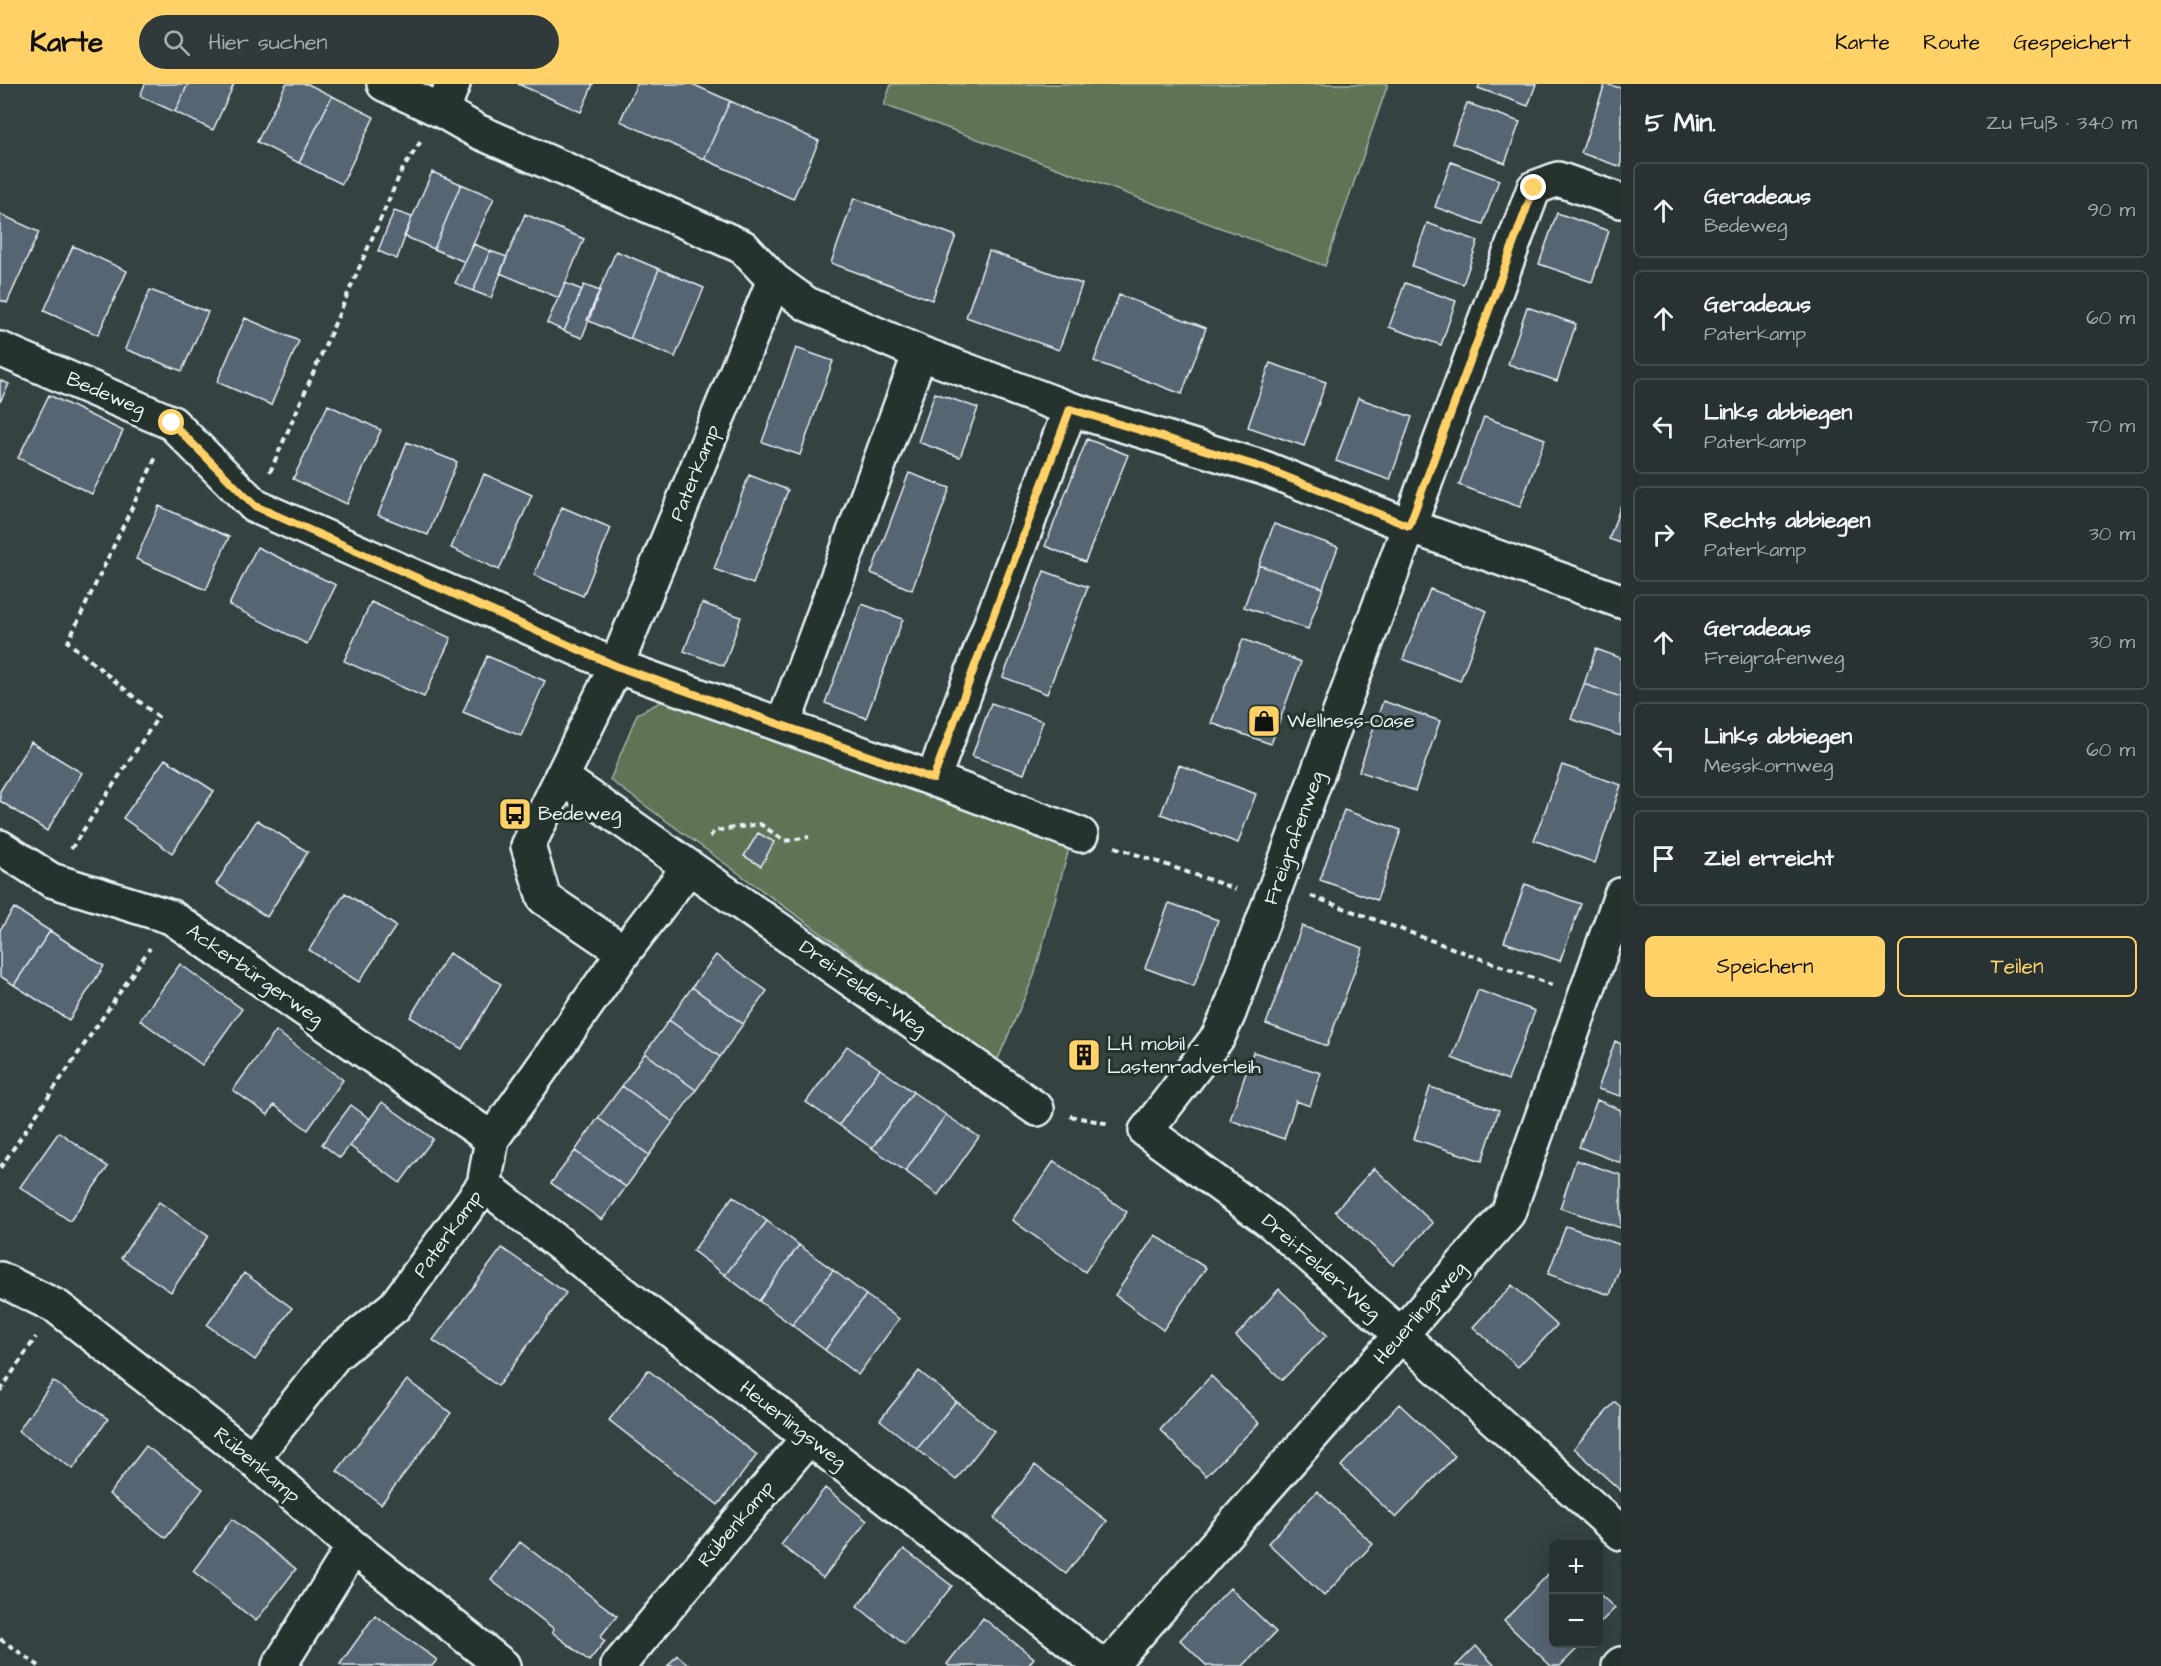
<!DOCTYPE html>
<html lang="de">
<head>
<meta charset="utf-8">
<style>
  :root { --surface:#283232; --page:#303a3a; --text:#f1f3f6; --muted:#a5aaac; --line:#444d4d; --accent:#ffd166 }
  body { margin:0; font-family:"Architects Daughter",sans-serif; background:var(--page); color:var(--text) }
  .controls { position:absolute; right:18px; bottom:18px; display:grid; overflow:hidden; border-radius:9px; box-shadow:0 6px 24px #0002 }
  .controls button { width:54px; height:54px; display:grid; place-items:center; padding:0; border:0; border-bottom:2px solid var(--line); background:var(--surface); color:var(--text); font:30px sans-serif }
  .stop { position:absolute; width:18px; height:18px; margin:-14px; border:4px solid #ffd166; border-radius:50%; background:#fff }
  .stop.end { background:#ffd166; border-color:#fff; box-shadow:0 2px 6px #0008 }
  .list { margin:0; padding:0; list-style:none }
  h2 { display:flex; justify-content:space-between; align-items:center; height:78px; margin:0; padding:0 24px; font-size:26px }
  h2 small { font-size:20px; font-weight:400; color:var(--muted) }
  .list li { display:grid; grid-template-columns:39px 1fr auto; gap:18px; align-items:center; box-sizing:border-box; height:96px; margin:0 12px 12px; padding:0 12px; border:2px solid var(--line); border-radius:9px }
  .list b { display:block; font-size:22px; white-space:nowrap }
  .list p { margin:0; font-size:20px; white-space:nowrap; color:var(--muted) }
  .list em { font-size:20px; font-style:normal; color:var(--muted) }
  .actions { display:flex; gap:12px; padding:18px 24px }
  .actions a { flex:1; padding:14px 0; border:2px solid var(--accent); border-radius:9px; text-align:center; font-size:21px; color:var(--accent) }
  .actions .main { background:var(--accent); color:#111 }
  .icon { flex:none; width:33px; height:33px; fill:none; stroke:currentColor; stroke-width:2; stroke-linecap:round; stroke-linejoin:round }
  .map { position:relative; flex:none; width:1621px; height:1582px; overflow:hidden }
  header { display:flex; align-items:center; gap:36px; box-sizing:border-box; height:84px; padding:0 30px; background:var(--accent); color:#111 }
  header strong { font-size:28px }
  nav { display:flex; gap:33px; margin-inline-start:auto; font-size:21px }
  .search { width:420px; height:54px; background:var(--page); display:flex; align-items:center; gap:15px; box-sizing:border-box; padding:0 21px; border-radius:33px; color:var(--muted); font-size:22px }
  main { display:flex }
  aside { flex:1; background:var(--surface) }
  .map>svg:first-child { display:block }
  .green { fill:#617355; stroke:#a4b2a6; stroke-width:1.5 }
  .building { fill:#576572; stroke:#e8f1f8; stroke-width:1.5 }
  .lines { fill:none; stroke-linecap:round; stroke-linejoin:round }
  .minor-casing { stroke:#e8f1f8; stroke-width:38 }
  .path { stroke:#e8f1f8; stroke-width:4; stroke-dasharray:6 4.5; stroke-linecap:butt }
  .minor { stroke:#26332d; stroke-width:33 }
  .route { stroke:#ffd166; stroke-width:8 }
  .labels { text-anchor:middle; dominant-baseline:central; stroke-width:6; stroke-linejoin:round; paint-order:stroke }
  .street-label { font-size:20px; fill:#e8f1f8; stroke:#26332d }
  .poi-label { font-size:20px; fill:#e8f1f8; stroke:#26332d; text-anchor:start }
</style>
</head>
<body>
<header>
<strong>Karte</strong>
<div class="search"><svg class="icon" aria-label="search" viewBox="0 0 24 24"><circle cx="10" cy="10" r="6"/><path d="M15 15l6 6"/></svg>Hier suchen</div>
<nav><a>Karte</a><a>Route</a><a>Gespeichert</a></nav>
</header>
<main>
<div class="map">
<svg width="1621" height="1582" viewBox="0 0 1621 1582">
  <rect width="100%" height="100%" fill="#354242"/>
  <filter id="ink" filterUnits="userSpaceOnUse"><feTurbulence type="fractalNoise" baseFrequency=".0167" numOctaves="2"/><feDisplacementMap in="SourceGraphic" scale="12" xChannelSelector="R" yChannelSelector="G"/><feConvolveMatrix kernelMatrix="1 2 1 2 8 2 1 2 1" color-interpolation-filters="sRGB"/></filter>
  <g filter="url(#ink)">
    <!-- green -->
    <path class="green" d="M 891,0 L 1388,0 L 1325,182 L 884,21 Z
      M 670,613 L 1070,761 L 1034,892 L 997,977 L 610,696 L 637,630 Z"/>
    <!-- building -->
    <path class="building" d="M 145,0 L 188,0 L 175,28 L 140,12 Z
      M 188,0 L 234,0 L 213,46 L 175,28 Z
      M 286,0 L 308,0 L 332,12 L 299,79 L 257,58 Z
      M 518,0 L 593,0 L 581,28 Z
      M 637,0 L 692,0 L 730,17 L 704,75 L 620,37 Z
      M 1480,0 L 1536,0 L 1528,22 L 1478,4 Z
      M 1605,0 L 1621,4 L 1621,83 L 1581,69 Z
      M 332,12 L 374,33 L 342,100 L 299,79 Z
      M 730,17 L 819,57 L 793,115 L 704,75 Z
      M 1467,19 L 1520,38 L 1505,79 L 1452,59 Z
      M 1451,78 L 1499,96 L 1483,140 L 1435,123 Z
      M 432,88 L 461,100 L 434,165 L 404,152 Z
      M 461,100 L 494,114 L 465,178 L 434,165 Z
      M 854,114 L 956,152 L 932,216 L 831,179 Z
      M 394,127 L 412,133 L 397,175 L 378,167 Z
      M 1557,129 L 1609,147 L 1592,198 L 1539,180 Z
      M 0,130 L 39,148 L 7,219 L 0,216 Z
      M 525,130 L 584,155 L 559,214 L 500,189 Z
      M 1427,139 L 1478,157 L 1463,200 L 1412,182 Z
      M 474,160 L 490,167 L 473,207 L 455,199 Z
      M 73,162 L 127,187 L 98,251 L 44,227 Z
      M 490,167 L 507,173 L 491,214 L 473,207 Z
      M 616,167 L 659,185 L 630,255 L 587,236 Z
      M 989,167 L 1082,200 L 1059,266 L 966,233 Z
      M 659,185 L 704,204 L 675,273 L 630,255 Z
      M 565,199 L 582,206 L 564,247 L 547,239 Z
      M 1405,199 L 1456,217 L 1441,261 L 1389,243 Z
      M 584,201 L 600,207 L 582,254 L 564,247 Z
      M 150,206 L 208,228 L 182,287 L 125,265 Z
      M 1119,211 L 1206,244 L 1182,310 L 1094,277 Z
      M 1527,223 L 1576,240 L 1557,297 L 1508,280 Z
      M 245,234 L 299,257 L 271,321 L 217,298 Z
      M 796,264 L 833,277 L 800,371 L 762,358 Z
      M 1270,279 L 1326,298 L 1304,362 L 1248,343 Z
      M 0,296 L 9,300 L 0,318 Z
      M 935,309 L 978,324 L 960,373 L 918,358 Z
      M 49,311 L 123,347 L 92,410 L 18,374 Z
      M 1358,314 L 1412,333 L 1390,396 L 1336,377 Z
      M 328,321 L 381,346 L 347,420 L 293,395 Z
      M 1484,333 L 1545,355 L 1520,423 L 1459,401 Z
      M 1087,355 L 1128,371 L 1085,478 L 1045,462 Z
      M 407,358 L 457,378 L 428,451 L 378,431 Z
      M 909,389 L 950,404 L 912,506 L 871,489 Z
      M 484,390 L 532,411 L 499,486 L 451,464 Z
      M 749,391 L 788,406 L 753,500 L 714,485 Z
      M 1621,421 L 1621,459 L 1609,455 Z
      M 159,422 L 229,453 L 206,506 L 136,475 Z
      M 562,423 L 611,444 L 583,512 L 534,491 Z
      M 1274,440 L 1338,463 L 1323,504 L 1259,481 Z
      M 257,463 L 336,501 L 307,560 L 229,521 Z
      M 1259,481 L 1323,504 L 1308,545 L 1244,523 Z
      M 1044,487 L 1088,503 L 1047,610 L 1003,593 Z
      M 1430,505 L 1487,527 L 1460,597 L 1403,575 Z
      M 371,518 L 451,554 L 424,613 L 344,577 Z
      M 702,519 L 741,533 L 724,582 L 684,567 Z
      M 862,520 L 903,535 L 866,634 L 825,619 Z
      M 1243,555 L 1301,578 L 1271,660 L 1211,639 Z
      M 1596,565 L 1621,574 L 1621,613 L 1584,600 Z
      M 487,572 L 545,597 L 521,652 L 463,628 Z
      M 1584,600 L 1621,613 L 1621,652 L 1571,635 Z
      M 1383,617 L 1440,637 L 1415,707 L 1359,687 Z
      M 991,619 L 1043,637 L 1024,690 L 972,672 Z
      M 31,658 L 82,689 L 47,747 L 0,717 L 0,707 Z
      M 165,675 L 214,707 L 172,769 L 123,734 Z
      M 1179,681 L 1256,710 L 1238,759 L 1161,730 Z
      M 1562,681 L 1621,701 L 1595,779 L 1534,756 Z
      M 1344,726 L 1401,746 L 1377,816 L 1320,796 Z
      M 257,736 L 308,768 L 267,833 L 216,800 Z
      M 758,749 L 774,758 L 761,782 L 744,772 Z
      M 1525,800 L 1581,820 L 1560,877 L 1504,858 Z
      M 345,809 L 396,842 L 359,898 L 309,866 Z
      M 1169,819 L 1218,836 L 1194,902 L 1145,884 Z
      M 14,824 L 50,847 L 14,901 L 0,892 L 0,846 Z
      M 1302,842 L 1363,864 L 1327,962 L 1266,940 Z
      M 50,847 L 104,882 L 69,936 L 14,901 Z
      M 449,869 L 501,900 L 462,965 L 410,933 Z
      M 716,871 L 767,907 L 743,940 L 692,903 Z
      M 180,880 L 242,925 L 202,981 L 140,936 Z
      M 692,903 L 743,940 L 720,973 L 669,936 Z
      M 1478,906 L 1535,927 L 1508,996 L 1452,974 Z
      M 669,936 L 720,973 L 696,1006 L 645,969 Z
      M 276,947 L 343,996 L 308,1046 L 274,1021 L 268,1031 L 233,1006 Z
      M 1615,957 L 1621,960 L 1621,1012 L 1598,1005 Z
      M 847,962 L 880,985 L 839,1041 L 806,1018 Z
      M 1080,963 L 1092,975 L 1088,979 L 1076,967 Z
      M 1253,968 L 1321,989 L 1310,1022 L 1296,1017 L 1284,1055 L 1230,1036 Z
      M 645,969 L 696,1006 L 673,1038 L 622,1002 Z
      M 880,985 L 913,1008 L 872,1064 L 839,1041 Z
      M 622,1002 L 673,1038 L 649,1071 L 598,1034 Z
      M 1430,1003 L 1499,1026 L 1482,1077 L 1414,1055 Z
      M 913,1008 L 946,1031 L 905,1087 L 872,1064 Z
      M 1597,1016 L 1621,1026 L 1621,1079 L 1579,1063 Z
      M 382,1018 L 433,1055 L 400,1099 L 350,1062 Z
      M 351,1021 L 370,1035 L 340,1074 L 322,1060 Z
      M 946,1031 L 979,1053 L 938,1111 L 905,1087 Z
      M 598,1034 L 649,1071 L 626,1103 L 575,1067 Z
      M 59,1048 L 108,1083 L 70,1137 L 20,1103 Z
      M 575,1067 L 626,1103 L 602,1136 L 551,1099 Z
      M 1576,1076 L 1621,1091 L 1621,1144 L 1560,1124 Z
      M 1054,1077 L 1127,1128 L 1085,1188 L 1012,1136 Z
      M 1374,1084 L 1433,1139 L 1393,1181 L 1335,1127 Z
      M 733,1112 L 767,1137 L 725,1191 L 693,1167 Z
      M 159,1118 L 208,1152 L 171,1208 L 121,1174 Z
      M 767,1137 L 799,1161 L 759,1217 L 725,1191 Z
      M 1566,1142 L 1621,1161 L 1621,1179 L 1610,1211 L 1548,1190 Z
      M 1155,1151 L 1206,1184 L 1163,1246 L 1115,1211 Z
      M 799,1161 L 833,1186 L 792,1241 L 759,1217 Z
      M 502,1164 L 566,1209 L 498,1302 L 433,1256 Z
      M 833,1186 L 866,1211 L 825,1266 L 792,1241 Z
      M 244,1189 L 292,1224 L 255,1276 L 207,1241 Z
      M 1512,1201 L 1557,1241 L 1518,1283 L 1473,1243 Z
      M 1279,1205 L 1327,1251 L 1282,1296 L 1236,1252 Z
      M 866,1211 L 899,1235 L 858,1291 L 825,1266 Z
      M 648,1286 L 757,1371 L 718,1421 L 609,1336 Z
      M 919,1287 L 956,1317 L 917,1365 L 880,1336 Z
      M 1211,1292 L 1259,1339 L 1206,1392 L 1160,1346 Z
      M 407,1296 L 451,1329 L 381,1420 L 337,1387 Z
      M 53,1297 L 108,1335 L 73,1385 L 18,1347 Z
      M 956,1317 L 994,1347 L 956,1396 L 917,1365 Z
      M 1615,1318 L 1621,1323 L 1621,1407 L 1574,1364 Z
      M 1399,1320 L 1455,1372 L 1396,1434 L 1341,1382 Z
      M 146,1362 L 203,1405 L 166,1454 L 109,1410 Z
      M 1035,1381 L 1107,1437 L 1066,1490 L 994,1434 Z
      M 825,1404 L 867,1437 L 823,1494 L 781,1461 Z
      M 1317,1407 L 1373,1460 L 1324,1512 L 1268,1459 Z
      M 232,1435 L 296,1485 L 256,1537 L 193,1487 Z
      M 520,1458 L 617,1532 L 600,1553 L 605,1557 L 589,1577 L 552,1548 L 554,1545 L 491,1496 Z
      M 904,1465 L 952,1502 L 905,1561 L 857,1522 Z
      M 1554,1484 L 1554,1560 L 1582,1560 L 1560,1582 L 1551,1582 L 1504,1537 Z
      M 1230,1504 L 1276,1548 L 1243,1582 L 1207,1582 L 1180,1556 Z
      M 1598,1509 L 1615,1524 L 1598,1541 Z
      M 375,1531 L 437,1576 L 432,1582 L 343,1582 L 340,1580 Z
      M 983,1534 L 1034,1574 L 1028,1582 L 949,1582 L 947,1580 Z
      M 1476,1562 L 1495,1582 L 1456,1582 Z
      M 677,1571 L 690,1582 L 668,1582 Z"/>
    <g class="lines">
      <defs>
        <path id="minor" d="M 384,0 L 442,27 L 477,47 L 743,163 L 774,196 L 807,220 L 920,269 L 1070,325 L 1264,384 L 1409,442 L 1621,517
          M 442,27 L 453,0
          M 1621,117 L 1558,95 L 1534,104 L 1229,929 L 1218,953 L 1146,1047 L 1272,1139 L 1401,1251 L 1621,1449
          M 0,265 L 172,339 L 255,422 L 616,582 L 933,695 L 1081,751
          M 783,641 L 920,269
          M 933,695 L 1070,325
          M 0,763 L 51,796 L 171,833 L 492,1055
          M 689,783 L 1037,1025
          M 624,868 L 544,814 L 528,762 L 616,582 L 774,196
          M 484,1101 L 1102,1582
          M 0,1195 L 57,1223 L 252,1375 L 353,1463 L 503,1582
          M 252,1375 L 335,1271 L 395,1222 L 484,1101 L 492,1055 L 624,868 L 689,783 L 561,693
          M 279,1582 L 353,1463
          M 618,1582 L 809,1353
          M 1109,1582 L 1508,1129 L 1621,811
          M 1619,1582 L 1621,1580"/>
      </defs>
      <!-- minor casing -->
      <use href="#minor" class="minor-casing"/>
      <!-- path -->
      <path class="path" d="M 270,388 L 401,88 L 421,57
        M 710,753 L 714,747 L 760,740 L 785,757 L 809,753
        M 1115,763 L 1236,805
        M 71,765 L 158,633 L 68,558 L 156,373
        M 1311,812 L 1552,901
        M 1070,1032 L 1110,1040
        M 0,1084 L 150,864
        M 0,1307 L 36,1253
        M 0,1555 L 39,1582"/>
      <!-- minor -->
      <use href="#minor" class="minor"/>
    </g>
  </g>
  <g class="lines" filter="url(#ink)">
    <!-- route -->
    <path class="route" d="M 172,339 L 255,422 L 616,582 L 933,695 L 1070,325 L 1264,384 L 1409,442 L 1534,104"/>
  </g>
  <!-- icons -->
  <defs>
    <symbol id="shop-square" viewBox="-11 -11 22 22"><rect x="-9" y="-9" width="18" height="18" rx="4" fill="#ffd166" stroke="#26332d"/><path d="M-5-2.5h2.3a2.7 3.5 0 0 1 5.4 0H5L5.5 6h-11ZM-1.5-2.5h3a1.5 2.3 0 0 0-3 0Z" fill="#111"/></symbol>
    <symbol id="bus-square" viewBox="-11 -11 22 22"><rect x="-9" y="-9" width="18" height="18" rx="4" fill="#ffd166" stroke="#26332d"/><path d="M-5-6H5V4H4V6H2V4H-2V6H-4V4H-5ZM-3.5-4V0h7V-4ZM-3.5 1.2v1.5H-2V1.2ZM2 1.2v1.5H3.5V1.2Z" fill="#111"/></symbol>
    <symbol id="building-square" viewBox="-11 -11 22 22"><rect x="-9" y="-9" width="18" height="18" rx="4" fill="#ffd166" stroke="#26332d"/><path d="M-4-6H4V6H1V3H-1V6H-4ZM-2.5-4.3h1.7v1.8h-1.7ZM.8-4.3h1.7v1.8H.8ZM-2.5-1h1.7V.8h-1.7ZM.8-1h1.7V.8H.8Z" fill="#111"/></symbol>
  </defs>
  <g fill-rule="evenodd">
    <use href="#shop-square" x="1245" y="618" width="38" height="38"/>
    <use href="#bus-square" x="496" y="711" width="38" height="38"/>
    <use href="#building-square" x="1065" y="952" width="38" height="38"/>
  </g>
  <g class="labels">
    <!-- street labels -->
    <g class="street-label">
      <text transform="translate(106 310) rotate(23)">Bedeweg</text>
      <text transform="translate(695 389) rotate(-68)">Paterkamp</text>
      <text transform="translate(1294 754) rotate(-70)">Freigrafenweg</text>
      <text transform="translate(255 891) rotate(35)">Ackerbürgerweg</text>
      <text transform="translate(863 904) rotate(35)">Drei-Felder-Weg</text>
      <text transform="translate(448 1150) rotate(-54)">Paterkamp</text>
      <text transform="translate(1321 1183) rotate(41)">Drei-Felder-Weg</text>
      <text transform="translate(1420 1229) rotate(-49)">Heuerlingsweg</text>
      <text transform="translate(793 1341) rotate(38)">Heuerlingsweg</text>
      <text transform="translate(257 1381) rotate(40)">Rübenkamp</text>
      <text transform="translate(736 1440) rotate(-50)">Rübenkamp</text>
    </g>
    <!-- poi labels -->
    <g class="poi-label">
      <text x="1287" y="637">Wellness-Oase</text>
      <text x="538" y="730">Bedeweg</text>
      <text x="1107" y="960">LH mobil -<tspan x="1107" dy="23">Lastenradverleih</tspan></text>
    </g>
  </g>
</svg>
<div class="controls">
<button>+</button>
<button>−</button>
</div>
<div class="stop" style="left:172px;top:339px"></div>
<div class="stop end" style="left:1534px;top:104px"></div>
</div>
<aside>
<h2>5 Min.<small>Zu Fuß · 340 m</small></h2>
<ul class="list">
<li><svg class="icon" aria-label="ahead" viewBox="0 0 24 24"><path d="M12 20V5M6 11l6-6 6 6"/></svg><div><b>Geradeaus</b><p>Bedeweg</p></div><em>90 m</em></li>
<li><svg class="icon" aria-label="ahead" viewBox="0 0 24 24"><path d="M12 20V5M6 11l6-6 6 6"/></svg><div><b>Geradeaus</b><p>Paterkamp</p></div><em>60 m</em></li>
<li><svg class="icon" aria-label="left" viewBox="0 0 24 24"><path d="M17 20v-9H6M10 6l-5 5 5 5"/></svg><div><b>Links abbiegen</b><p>Paterkamp</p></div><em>70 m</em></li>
<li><svg class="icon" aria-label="right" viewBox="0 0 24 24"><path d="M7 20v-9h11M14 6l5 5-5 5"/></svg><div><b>Rechts abbiegen</b><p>Paterkamp</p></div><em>30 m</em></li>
<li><svg class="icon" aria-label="ahead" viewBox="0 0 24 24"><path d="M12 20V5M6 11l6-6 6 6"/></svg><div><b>Geradeaus</b><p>Freigrafenweg</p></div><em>30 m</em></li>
<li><svg class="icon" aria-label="left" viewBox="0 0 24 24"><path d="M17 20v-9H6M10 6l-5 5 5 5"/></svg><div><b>Links abbiegen</b><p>Messkornweg</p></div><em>60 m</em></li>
<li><svg class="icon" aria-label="arrive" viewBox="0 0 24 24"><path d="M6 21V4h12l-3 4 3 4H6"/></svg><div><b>Ziel erreicht</b></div></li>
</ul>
<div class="actions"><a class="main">Speichern</a><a>Teilen</a></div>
</aside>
</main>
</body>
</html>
